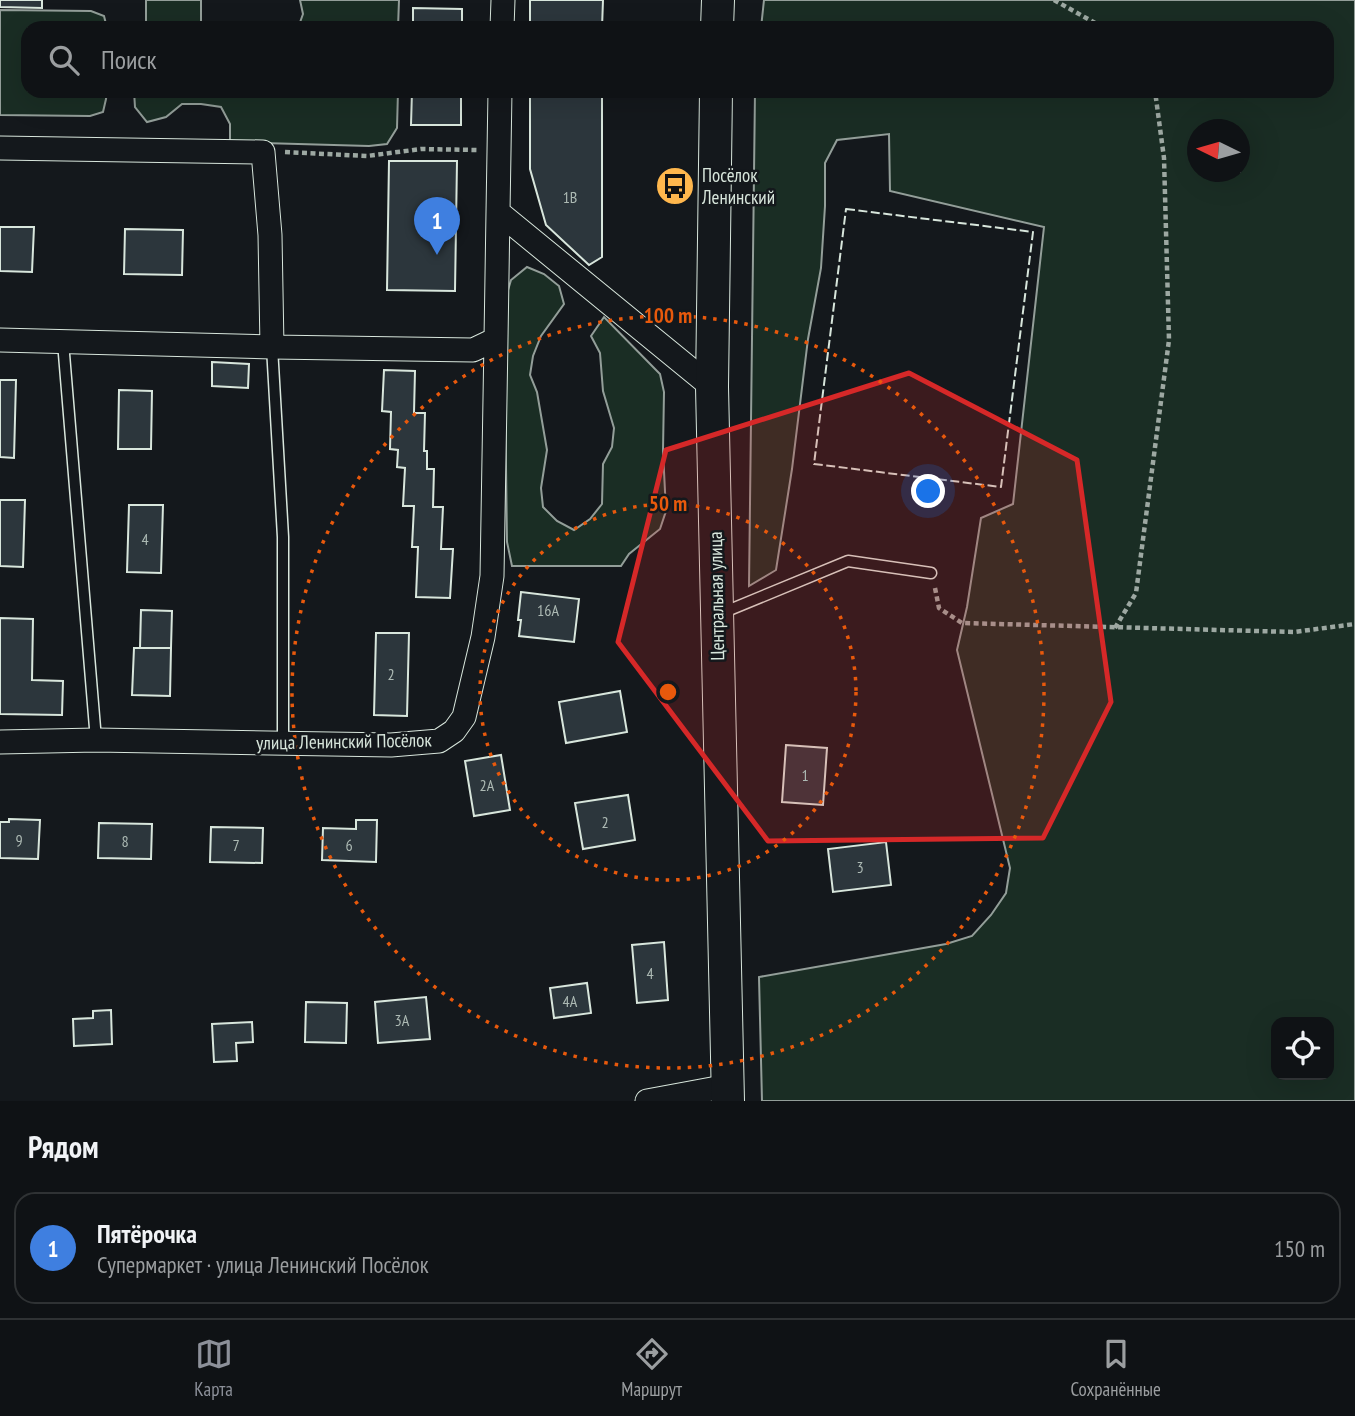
<!DOCTYPE html>
<html lang="ru">
<head>
<meta charset="utf-8">
<style>
  :root { --surface:#0f1215; --page:#1d2022; --text:#f1f3f6; --muted:#9b9ea0; --line:#2f3234; --accent:#8c9099 }
  body { margin:0; font-family:"PT Sans Narrow",sans-serif; background:var(--page); color:var(--text) }
  .controls { position:absolute; right:21px; bottom:21px; display:grid; overflow:hidden; border-radius:14px; box-shadow:0 7px 28px #0002 }
  .controls button { width:63px; height:63px; display:grid; place-items:center; padding:0; border:0; border-bottom:2px solid var(--line); background:var(--surface); color:var(--text); font:35px sans-serif }
  .compass { position:absolute; left:1187px; top:119px; width:63px; height:63px; border-radius:50%; background:var(--surface); box-shadow:0 7px 28px #0002; rotate:275deg }
  .you { position:absolute; left:929px; top:492px; width:24px; height:24px; margin:-18px; border:5px solid #fff; border-radius:50%; background:#1a73e8; box-shadow:0 0 0 10px #1a73e833 }
  .badge { display:grid; place-items:center; width:46px; height:46px; border-radius:50%; background:var(--accent); color:#fff; font-size:23px; font-weight:700 }
  .pin { position:absolute; translate:-50% -58px; filter:drop-shadow(0 2px 4px #0008) }
  .pin::after { content:''; position:absolute; top:37px; width:24px; height:21px; background:inherit; clip-path:polygon(0 0,100% 0,50% 100%) }
  .list { margin:0; padding:0; list-style:none }
  h2 { display:flex; justify-content:space-between; align-items:center; height:91px; margin:0; padding:0 28px; font-size:30px }
  h2 small { font-size:23px; font-weight:400; color:var(--muted) }
  .list li { display:grid; grid-template-columns:46px 1fr auto; gap:21px; align-items:center; box-sizing:border-box; height:112px; margin:0 14px 14px; padding:0 14px; border:2px solid var(--line); border-radius:21px }
  .list b { display:block; font-size:26px; white-space:nowrap }
  .list p { margin:0; font-size:23px; white-space:nowrap; color:var(--muted) }
  .list em { font-size:23px; font-style:normal; color:var(--muted) }
  .icon { flex:none; width:38px; height:38px; fill:none; stroke:currentColor; stroke-width:2; stroke-linecap:round; stroke-linejoin:round }
  .map { position:relative; flex:none; width:1355px; height:1101px; overflow:hidden }
  .search { position:absolute; background:var(--surface); box-shadow:0 7px 28px #0002; left:21px; right:21px; top:21px; height:77px; display:flex; align-items:center; gap:18px; box-sizing:border-box; padding:0 24px; border-radius:21px; color:var(--muted); font-size:26px }
  .sheet { height:217px; background:var(--surface) }
  nav { display:flex; justify-content:space-around; align-items:center; box-sizing:border-box; height:98px; border-top:2px solid var(--line); background:var(--surface); font-size:19px; color:var(--muted) }
  nav a { display:grid; justify-items:center; gap:4px }
  nav .on { color:var(--accent) }
  .map>svg:first-child { display:block }
  .green { fill:#1a2d24; stroke:#939e99; stroke-width:2; fill-rule:evenodd }
  .building { fill:#2c363c; stroke:#d8e6dc; stroke-width:2 }
  .lines { fill:none; stroke-linecap:round; stroke-linejoin:round }
  .service-casing { stroke:#d8e6dc; stroke-width:13 }
  .minor-casing { stroke:#d8e6dc; stroke-width:25 }
  .secondary-casing { stroke:#d8e6dc; stroke-width:34 }
  .path { stroke:#9da8a2; stroke-width:4.5; stroke-dasharray:5 3.5; stroke-linecap:butt }
  .service { stroke:#14181c; stroke-width:10 }
  .minor { stroke:#14181c; stroke-width:23 }
  .secondary { stroke:#14181c; stroke-width:32 }
  .fence { stroke:#d8e6dc; stroke-width:2; stroke-dasharray:9 3.5; stroke-linecap:butt }
  .marked { fill:#d62828; fill-opacity:0.2; stroke:#d62828; stroke-width:5; stroke-linejoin:round }
  .ring { fill:none; stroke:#e8590c; stroke-width:3.5; stroke-dasharray:3.5 7 }
  .labels { text-anchor:middle; dominant-baseline:central; stroke-width:5; stroke-linejoin:round; paint-order:stroke }
  .number-label { font-size:16px; fill:#adbab4 }
  .poi-label { font-size:19px; fill:#d8e6dc; stroke:#14181c; text-anchor:start }
  .street-label { font-size:19px; fill:#d8e6dc; stroke:#14181c }
  .centre { fill:#e8590c; stroke:#14181c; stroke-width:3.5 }
  .ring-label { font-size:21px; text-anchor:middle; font-weight:bold; fill:#e8590c; stroke:#14181c; stroke-width:5; stroke-linejoin:round; paint-order:stroke }
</style>
</head>
<body>
<div class="map">
<svg width="1355" height="1101" viewBox="0 0 1355 1101">
  <rect width="100%" height="100%" fill="#14181c"/>
  <!-- green -->
  <path class="green" d="M 146,0 L 201,0 L 201,28 L 146,28 Z
    M 300,0 L 399,0 L 398,28 L 298,28 L 303,14 Z
    M 764,0 L 1355,0 L 1355,1101 L 762,1101 L 759,977 L 946,944 L 972,936 L 991,915 L 1006,893 L 1010,868 L 957,650 L 967,607 L 981,518 L 1013,504 L 1044,227 L 890,191 L 889,134 L 837,140 L 825,163 L 825,206 L 821,268 L 808,339 L 792,469 L 776,570 L 749,586 L 755,91 L 1327,91 L 1327,28 L 761,28 ZM 1198,130 L 1240,130 L 1240,172 L 1198,172 ZM 1276,1022 L 1329,1022 L 1329,1075 L 1276,1075 Z
    M 0,10 L 91,11 L 104,16 L 107,28 L 28,28 L 28,91 L 107,91 L 106,99 L 103,112 L 90,116 L 0,115 Z
    M 134,91 L 398,91 L 397,128 L 387,144 L 369,146 L 230,142 L 230,124 L 221,107 L 201,104 L 182,104 L 166,117 L 147,122 L 135,107 Z
    M 527,267 L 544,274 L 559,286 L 564,304 L 541,336 L 533,356 L 530,375 L 537,392 L 547,450 L 541,488 L 543,507 L 557,521 L 574,530 L 590,519 L 602,504 L 603,464 L 612,447 L 614,428 L 603,391 L 600,353 L 591,336 L 604,317 L 660,374 L 664,392 L 663,451 L 666,511 L 660,529 L 629,554 L 621,566 L 512,566 L 507,542 L 504,316 L 506,297 L 511,280 Z"/>
  <!-- building -->
  <path class="building" d="M 0,0 L 42,0 L 42,8 L 0,7 Z
    M 530,0 L 603,0 L 602,28 L 530,28 Z
    M 413,8 L 462,9 L 462,28 L 413,28 Z
    M 412,91 L 461,91 L 461,125 L 411,125 Z
    M 530,91 L 602,91 L 602,257 L 589,265 L 546,225 L 530,169 Z
    M 389,161 L 457,161 L 455,291 L 387,290 Z
    M 0,227 L 34,227 L 32,272 L 0,271 Z
    M 125,229 L 183,230 L 182,275 L 124,274 Z
    M 212,362 L 249,364 L 248,388 L 212,386 Z
    M 384,370 L 415,371 L 414,413 L 425,413 L 424,451 L 427,451 L 427,469 L 434,469 L 433,507 L 443,507 L 441,549 L 453,549 L 450,598 L 416,597 L 418,547 L 412,547 L 414,506 L 403,506 L 405,468 L 397,467 L 398,450 L 390,449 L 391,412 L 382,411 Z
    M 0,380 L 16,380 L 14,458 L 0,457 Z
    M 119,390 L 152,391 L 151,449 L 118,449 Z
    M 0,500 L 25,500 L 23,567 L 0,566 Z
    M 129,505 L 163,505 L 161,573 L 127,572 Z
    M 521,592 L 579,599 L 574,642 L 519,636 L 521,620 L 518,620 Z
    M 141,610 L 172,611 L 171,648 L 140,648 Z
    M 0,618 L 33,619 L 32,680 L 63,681 L 62,715 L 0,714 Z
    M 376,633 L 409,633 L 407,716 L 374,715 Z
    M 134,648 L 171,648 L 170,696 L 132,695 Z
    M 620,691 L 627,732 L 566,743 L 559,702 Z
    M 786,745 L 827,748 L 823,805 L 782,802 Z
    M 501,755 L 510,810 L 474,816 L 465,761 Z
    M 628,795 L 635,840 L 583,849 L 575,803 Z
    M 9,819 L 40,820 L 38,859 L 0,858 L 0,822 L 9,822 Z
    M 356,820 L 377,820 L 376,862 L 322,860 L 323,828 L 356,829 Z
    M 99,823 L 152,824 L 151,859 L 98,858 Z
    M 211,827 L 263,828 L 262,863 L 210,862 Z
    M 886,842 L 891,885 L 833,892 L 828,849 Z
    M 664,942 L 668,1000 L 637,1003 L 632,945 Z
    M 587,983 L 591,1013 L 554,1018 L 550,988 Z
    M 426,997 L 430,1039 L 378,1043 L 375,1002 Z
    M 306,1002 L 347,1003 L 346,1043 L 305,1042 Z
    M 111,1010 L 112,1044 L 74,1046 L 73,1019 L 93,1018 L 93,1011 Z
    M 252,1022 L 253,1042 L 236,1043 L 237,1061 L 214,1062 L 212,1024 Z"/>
  <g class="lines">
    <defs>
      <path id="service" d="M 63,342 L 96,740
        M 272,347 L 283,537 L 283,743
        M 722,613 L 848,561 L 931,573"/>
      <path id="minor" d="M 502,28 L 503,0
        M 500,91 L 498,212 L 712,387
        M 0,148 L 263,152 L 270,235 L 272,347 L 473,350 L 496,339 L 498,212
        M 0,340 L 272,347
        M 0,742 L 96,740 L 391,745 L 439,741 L 454,731 L 464,717 L 483,637 L 492,576 L 496,339
        M 647,1101 L 728,1086"/>
      <path id="secondary" d="M 717,28 L 718,0
        M 716,91 L 712,387 L 728,1101"/>
    </defs>
    <!-- service casing -->
    <use href="#service" class="service-casing"/>
    <!-- minor casing -->
    <use href="#minor" class="minor-casing"/>
    <!-- secondary casing -->
    <use href="#secondary" class="secondary-casing"/>
    <!-- path -->
    <path class="path" d="M 1054,0 L 1104,28
      M 285,152 L 367,156 L 421,149 L 478,150
      M 935,588 L 939,608 L 962,623 L 1294,632 L 1355,624
      M 1115,628 L 1136,593 L 1169,340 L 1164,158 L 1155,91"/>
    <!-- service -->
    <use href="#service" class="service"/>
    <!-- minor -->
    <use href="#minor" class="minor"/>
    <!-- secondary -->
    <use href="#secondary" class="secondary"/>
    <!-- fence -->
    <path class="fence" d="M 846,209 L 1033,232 L 1001,487 L 814,464 Z"/>
  </g>
  <!-- marked area -->
  <path class="marked" d="M 909,373 L 1077,460 L 1111,702 L 1043,838 L 768,841 L 618,642 L 666,450 Z"/>
  <!-- distance rings -->
  <g class="ring">
    <circle cx="668" cy="692" r="188"/>
    <circle cx="668" cy="692" r="376"/>
  </g>
  <!-- icons -->
  <defs>
    <symbol id="bus-disc" viewBox="-11 -11 22 22"><circle r="9.5" fill="#ffb74d" stroke="#14181c"/><path d="M-5-6H5V4H4V6H2V4H-2V6H-4V4H-5ZM-3.5-4V0h7V-4ZM-3.5 1.2v1.5H-2V1.2ZM2 1.2v1.5H3.5V1.2Z" fill="#111"/></symbol>
  </defs>
  <g fill-rule="evenodd">
    <use href="#bus-disc" x="653" y="164" width="44" height="44"/>
  </g>
  <g class="labels">
    <!-- number labels -->
    <g class="number-label">
      <text x="570" y="197">1В</text>
      <text x="145" y="539">4</text>
      <text x="548" y="610">16А</text>
      <text x="391" y="674">2</text>
      <text x="805" y="775">1</text>
      <text x="487" y="785">2А</text>
      <text x="605" y="822">2</text>
      <text x="19" y="840">9</text>
      <text x="125" y="841">8</text>
      <text x="236" y="845">7</text>
      <text x="349" y="845">6</text>
      <text x="860" y="867">3</text>
      <text x="650" y="973">4</text>
      <text x="570" y="1001">4А</text>
      <text x="402" y="1020">3А</text>
    </g>
    <!-- poi labels -->
    <g class="poi-label">
      <text x="702" y="175">Посёлок<tspan x="702" dy="22">Ленинский</tspan></text>
    </g>
    <!-- street labels -->
    <g class="street-label">
      <text transform="translate(716 596) rotate(-91)">Центральная улица</text>
      <text transform="translate(344 741) rotate(-1)">улица Ленинский Посёлок</text>
    </g>
  </g>
  <circle cx="668" cy="692" r="10" class="centre"/>
  <g class="ring-label">
    <text x="668" y="323">100 m</text>
    <text x="668" y="511">50 m</text>
  </g>
</svg>
<div class="controls">
<button><svg class="icon" aria-label="locate" viewBox="0 0 24 24"><circle cx="12" cy="12" r="6"/><path d="M12 2v4M12 18v4M2 12h4M18 12h4"/></svg></button>
</div>
<svg class="compass" viewBox="-18 -18 36 36"><path d="M0-13l5 13h-10z" fill="#e53935"/><path d="M0 13l5-13h-10z" fill="#9b9ea0"/></svg>
<div class="you"></div>
<div class="pin badge" style="left:437px;top:255px;background:#3f7fe0">1</div>
<div class="search"><svg class="icon" aria-label="search" viewBox="0 0 24 24"><circle cx="10" cy="10" r="6"/><path d="M15 15l6 6"/></svg>Поиск</div>
</div>
<section class="sheet">
<h2>Рядом<small></small></h2>
<ul class="list">
<li><span class="badge" style="background:#3f7fe0">1</span><div><b>Пятёрочка</b><p>Супермаркет · улица Ленинский Посёлок</p></div><em>150 m</em></li>
</ul>
</section>
<nav>
<a class="on"><svg class="icon" aria-label="map" viewBox="0 0 24 24"><path d="M3 6l6-2 6 2 6-2v14l-6 2-6-2-6 2zM9 4v14M15 6v14"/></svg>Карта</a>
<a><svg class="icon" aria-label="directions" viewBox="0 0 24 24"><path d="M12 3l9 9-9 9-9-9zM9 14v-3h6M13 9l2 2-2 2"/></svg>Маршрут</a>
<a><svg class="icon" aria-label="saved" viewBox="0 0 24 24"><path d="M7 4h10v16l-5-4-5 4z"/></svg>Сохранённые</a>
</nav>
</body>
</html>
